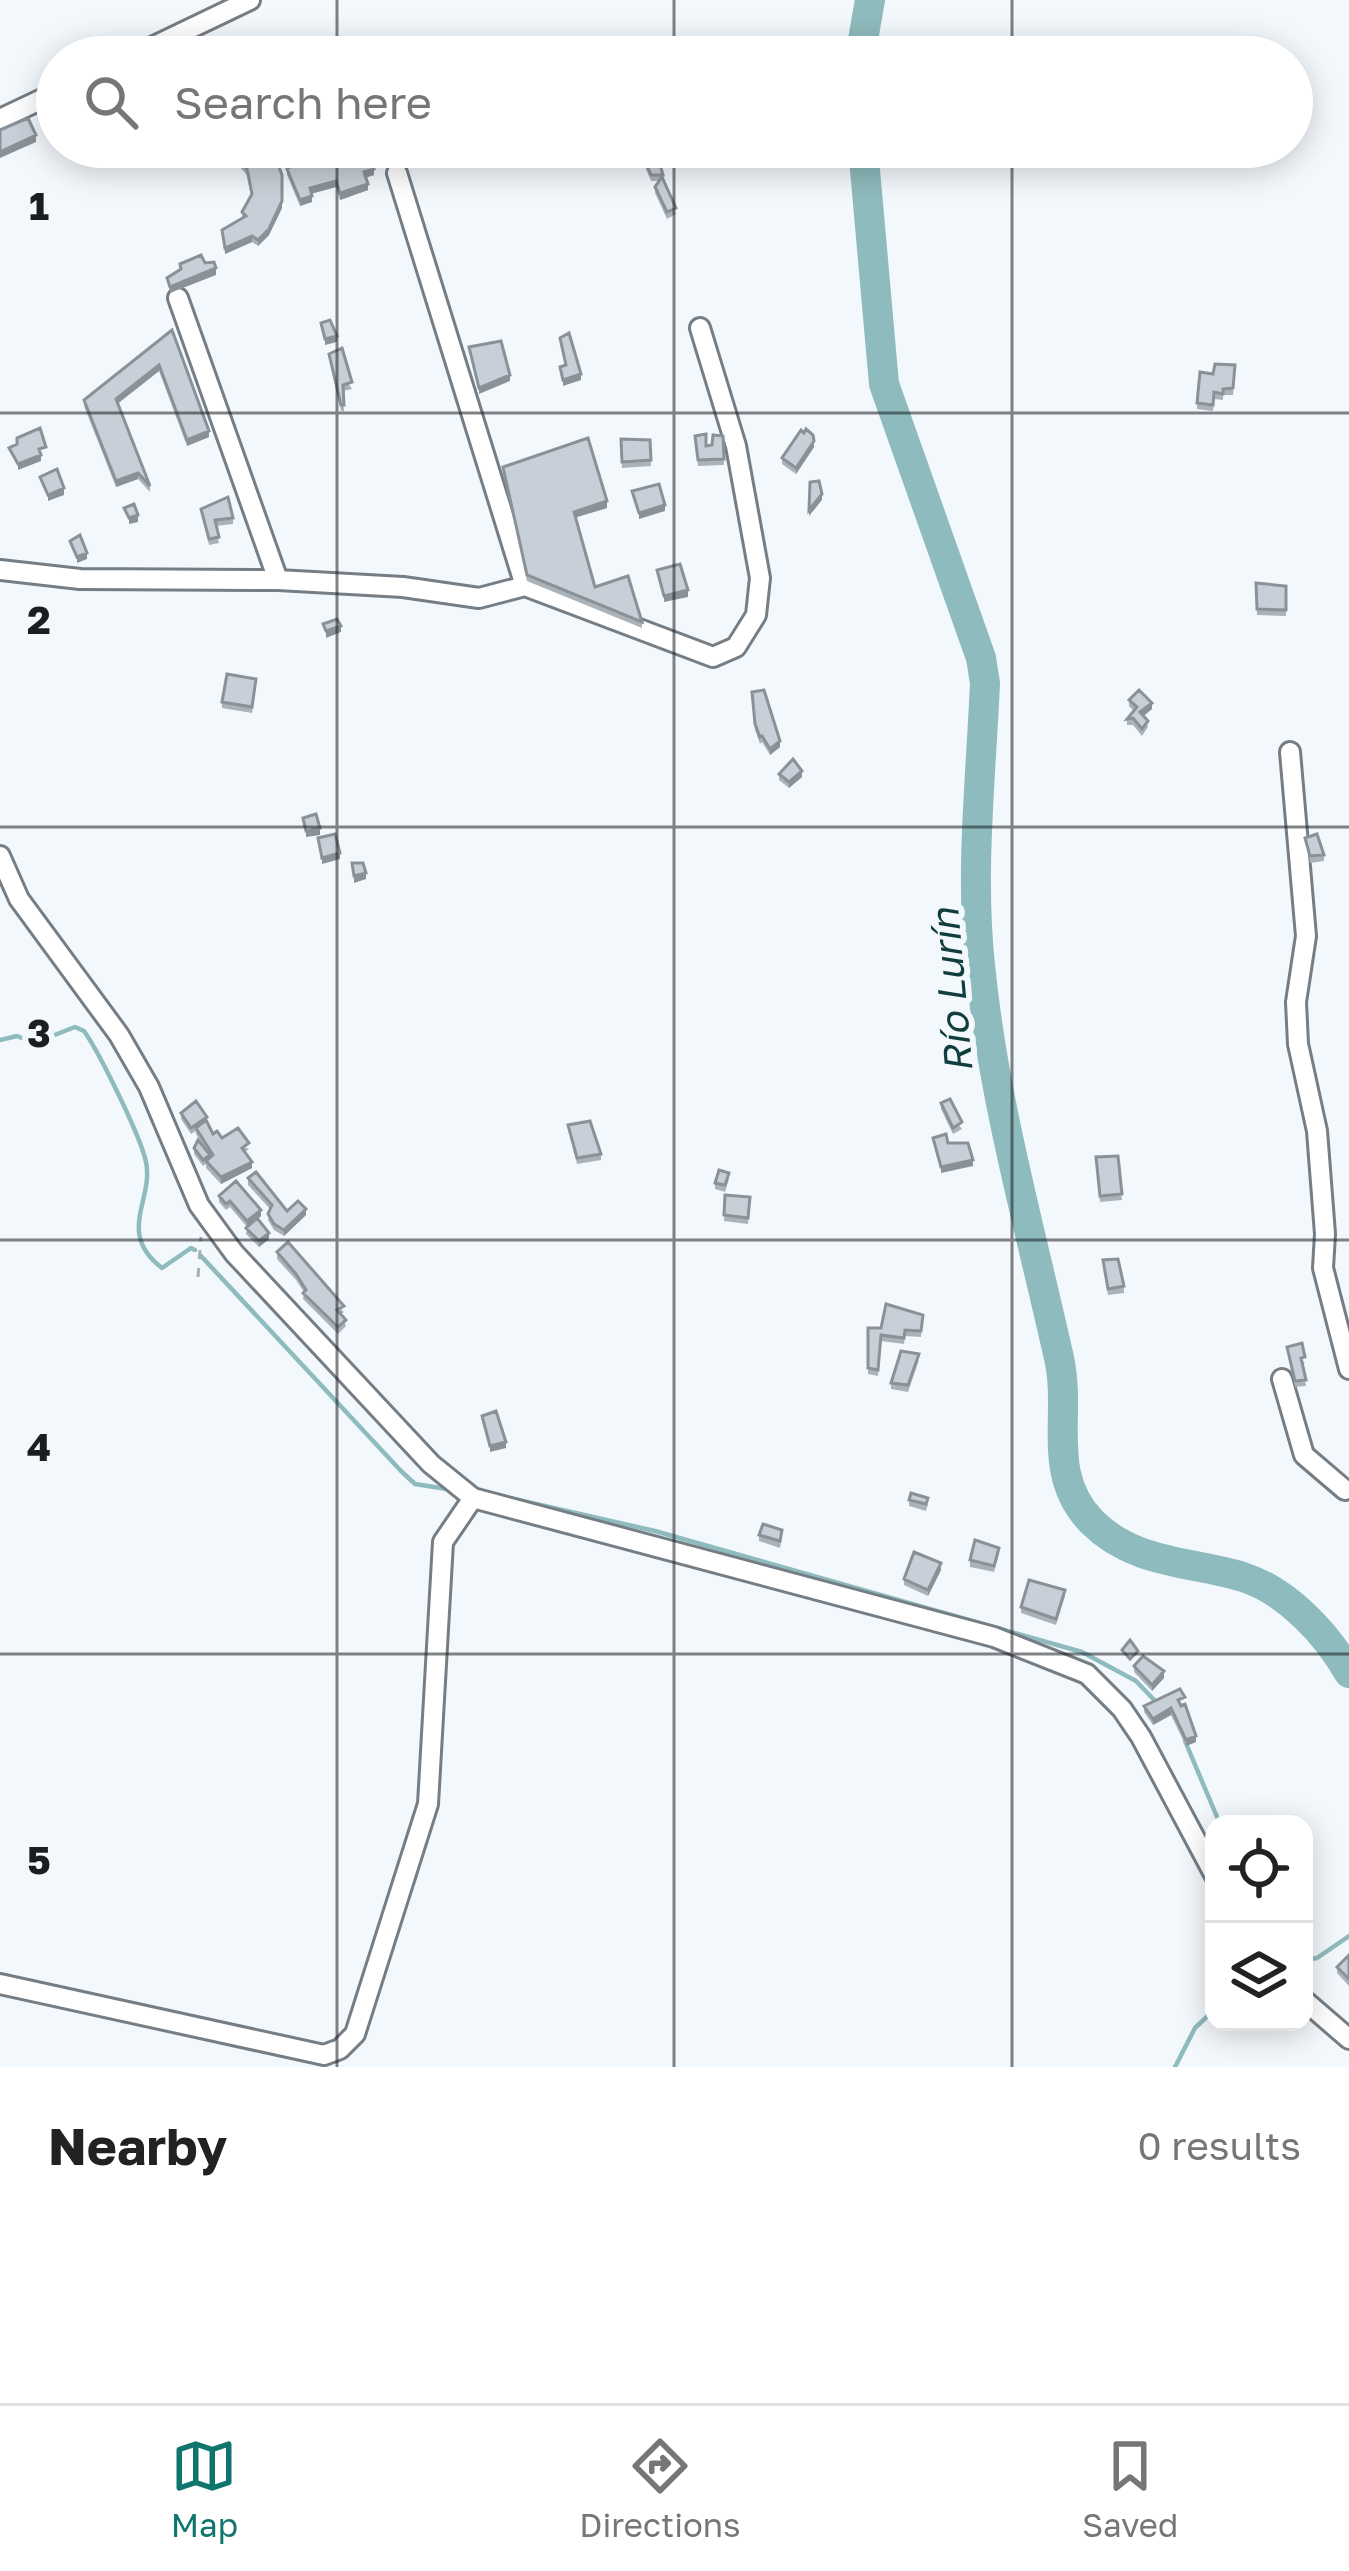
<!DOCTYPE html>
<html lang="en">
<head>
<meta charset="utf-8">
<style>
  :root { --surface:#fff; --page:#f6f6f6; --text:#222; --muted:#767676; --line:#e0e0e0; --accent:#0f766e }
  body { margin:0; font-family:"Golos Text",sans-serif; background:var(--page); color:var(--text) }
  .controls { position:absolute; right:36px; bottom:36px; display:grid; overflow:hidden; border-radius:24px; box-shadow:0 6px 30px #0003 }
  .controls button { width:108px; height:108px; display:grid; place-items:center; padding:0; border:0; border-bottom:3px solid var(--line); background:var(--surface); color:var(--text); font:60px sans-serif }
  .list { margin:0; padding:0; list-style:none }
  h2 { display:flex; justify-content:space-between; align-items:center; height:156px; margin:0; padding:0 48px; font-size:51px }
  h2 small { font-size:39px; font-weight:400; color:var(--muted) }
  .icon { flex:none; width:66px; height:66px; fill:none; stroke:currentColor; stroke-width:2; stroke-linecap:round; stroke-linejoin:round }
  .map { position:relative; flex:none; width:1349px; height:2067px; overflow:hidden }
  .search { position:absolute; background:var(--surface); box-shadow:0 6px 30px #0003; left:36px; right:36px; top:36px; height:132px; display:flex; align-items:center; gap:30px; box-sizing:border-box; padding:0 42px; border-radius:66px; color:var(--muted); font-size:45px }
  .sheet { height:336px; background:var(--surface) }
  nav { display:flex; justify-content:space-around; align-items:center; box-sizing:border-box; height:168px; border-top:3px solid var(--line); background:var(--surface); font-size:33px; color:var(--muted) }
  nav a { display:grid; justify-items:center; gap:6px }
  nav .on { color:var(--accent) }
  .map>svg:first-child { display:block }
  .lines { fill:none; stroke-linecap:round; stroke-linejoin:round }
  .stream { stroke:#8ebbbd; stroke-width:4.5 }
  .river { stroke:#8ebbbd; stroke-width:30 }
  .minor-casing { stroke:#757d85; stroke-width:24 }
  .path { stroke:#a9adb2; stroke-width:3; stroke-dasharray:9 9; stroke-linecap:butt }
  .minor { stroke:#fff; stroke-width:18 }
  .wall { fill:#abb3ba }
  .shaded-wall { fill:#8b9297 }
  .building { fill:#c7d0d8; stroke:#8b9297; stroke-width:3 }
  .grid { fill:none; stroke:#1b1e21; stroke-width:3; stroke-opacity:0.55 }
  .labels { text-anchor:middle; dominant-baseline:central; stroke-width:12; stroke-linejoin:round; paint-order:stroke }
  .water-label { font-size:39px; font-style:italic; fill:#123d3f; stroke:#f3f8fd }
  .grid-label { font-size:39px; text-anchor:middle; font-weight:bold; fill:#1b1e21; stroke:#f3f8fd; stroke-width:12; stroke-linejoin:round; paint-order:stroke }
</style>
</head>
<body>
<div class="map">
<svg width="1349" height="2067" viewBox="0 0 1349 2067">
  <rect width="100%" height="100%" fill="#f3f8fd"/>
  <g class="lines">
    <!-- stream -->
    <path class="stream" d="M 0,1040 L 17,1036 L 34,1043 L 75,1027 L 84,1031 C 99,1052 141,1137 146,1162 C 154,1200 116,1233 162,1268 L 191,1248 L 195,1250
      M 201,1256 L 401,1471 L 415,1484 L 453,1490
      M 475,1490 L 655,1531 L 1082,1652 L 1136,1681 L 1157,1703
      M 1185,1741 L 1220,1824
      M 1304,1960 L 1317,1958 L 1349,1936
      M 1175,2067 L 1195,2028 L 1214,2010"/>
    <!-- river -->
    <path class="river" d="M 860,57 L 870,0
      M 863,147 L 884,384 L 981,658 L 985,683 C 981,776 970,872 980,965 C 993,1098 1030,1228 1059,1358 C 1072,1416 1045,1474 1092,1522 C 1134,1564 1190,1561 1243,1577 C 1287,1591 1327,1634 1349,1673"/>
    <defs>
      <path id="minor" d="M 131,57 L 250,0
        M 0,119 L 57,92
        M 397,173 L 525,586
        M 178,298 L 278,580
        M 0,570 L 80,579 L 278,580 L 403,587 L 479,598 L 525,586 L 713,657 L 736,647 L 756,615 L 760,578 L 736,446 L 700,328
        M 1290,752 L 1306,936 L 1296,1002 L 1298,1044 L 1317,1131 L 1325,1234 L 1323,1268 L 1349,1369
        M 0,856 L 19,899 L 119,1035 L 149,1087 L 199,1205 L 234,1253 L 431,1464 L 473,1498 L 994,1637 L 1087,1674 L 1122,1709 L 1141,1737 L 1214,1874
        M 1282,1379 L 1304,1455 L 1345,1490
        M 0,1984 L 324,2055 L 340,2049 L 355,2034 L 428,1804 L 443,1542 L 473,1498
        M 1304,2000 L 1349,2039"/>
    </defs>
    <!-- minor casing -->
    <use href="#minor" class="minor-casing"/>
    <!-- path -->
    <path class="path" d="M 198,1277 L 201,1237"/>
    <!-- minor -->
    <use href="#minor" class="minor"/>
  </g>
  <!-- wall -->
  <path class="wall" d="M 358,152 L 374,175 L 365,178 L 368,190 L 340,200 L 336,187 L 311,194 L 312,202 L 300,206 L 287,175 L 287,169 Z
    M 236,156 L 262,165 L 282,175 L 282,208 L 269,235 L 258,246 L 252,242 L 225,254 L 222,230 L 242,219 L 242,212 L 251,196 L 247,175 L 236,163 Z
    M 643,156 L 663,175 L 676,214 L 667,219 L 655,193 L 655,187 L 660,181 L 651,181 L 643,162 Z
    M 172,330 L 209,437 L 187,446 L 159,371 L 118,403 L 150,486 L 150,492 L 138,479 L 116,487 L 84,406 L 84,400 Z
    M 329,354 L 352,389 L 343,391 L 344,411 L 341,411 Z
    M 1235,365 L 1233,395 L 1223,395 L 1223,400 L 1214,399 L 1213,411 L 1197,409 L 1197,403 L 1213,374 Z
    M 695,436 L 706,446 L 712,445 L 723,436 L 724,465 L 698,466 Z
    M 621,439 L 650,440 L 651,466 L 622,468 Z
    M 814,447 L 796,474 L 782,464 L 782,458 Z
    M 503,467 L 607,508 L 576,517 L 595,587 L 642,622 L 642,628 L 527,581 Z
    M 201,509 L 233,518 L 233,524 L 216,526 L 219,543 L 209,545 Z
    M 1256,583 L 1286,586 L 1286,616 L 1257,615 Z
    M 256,685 L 252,713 L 222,708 L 222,702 Z
    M 752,698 L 780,747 L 770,755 L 762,742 L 760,744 L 755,730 Z
    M 1129,700 L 1152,709 L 1144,716 L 1148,727 L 1142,736 L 1133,725 L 1127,725 L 1127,719 L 1134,711 L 1129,706 Z
    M 779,774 L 802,777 L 789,788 L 779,780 Z
    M 1305,838 L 1324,855 L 1324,861 L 1310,863 Z
    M 941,1103 L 962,1129 L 953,1134 L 941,1109 Z
    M 181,1113 L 207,1121 L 213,1134 L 249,1149 L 245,1152 L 252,1168 L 221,1184 L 206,1168 L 206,1164 L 203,1166 L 194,1154 L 194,1148 L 205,1149 L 196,1134 L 196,1131 L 191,1134 L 181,1119 Z
    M 568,1125 L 601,1154 L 601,1160 L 577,1164 Z
    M 1118,1156 L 1122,1200 L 1100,1202 L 1096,1157 Z
    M 248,1178 L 287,1211 L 306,1215 L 284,1236 L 274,1230 L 268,1220 L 270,1209 L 248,1185 Z
    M 729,1179 L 725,1192 L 715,1189 L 715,1183 Z
    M 725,1195 L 750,1197 L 748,1224 L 724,1221 Z
    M 219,1196 L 261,1216 L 258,1219 L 269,1239 L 259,1247 L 246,1234 L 247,1227 L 230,1207 L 226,1210 L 219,1202 Z
    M 277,1252 L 344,1312 L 341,1314 L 346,1326 L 338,1334 L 303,1299 L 304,1292 L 296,1280 L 277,1259 Z
    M 1103,1260 L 1124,1286 L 1124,1293 L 1108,1295 Z
    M 923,1315 L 921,1337 L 905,1336 L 904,1344 L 881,1341 L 878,1376 L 868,1374 L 868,1328 L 881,1328 Z
    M 1287,1347 L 1305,1363 L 1302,1364 L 1306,1386 L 1295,1387 Z
    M 919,1360 L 908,1392 L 891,1389 L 891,1383 Z
    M 909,1500 L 928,1504 L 926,1511 L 909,1506 Z
    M 759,1535 L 782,1536 L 780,1548 L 759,1541 Z
    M 999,1554 L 994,1572 L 970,1567 L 970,1560 Z
    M 941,1570 L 928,1596 L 904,1585 L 904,1579 Z
    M 1065,1596 L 1056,1625 L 1021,1613 L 1021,1607 Z
    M 1134,1666 L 1164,1678 L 1152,1691 L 1134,1672 Z
    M 1185,1703 L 1181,1705 L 1196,1742 L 1186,1746 L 1171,1715 L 1153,1725 L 1144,1712 L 1144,1706 Z
    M 1349,1955 L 1349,1986 L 1337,1973 L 1337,1967 Z"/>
  <!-- shaded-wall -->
  <path class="shaded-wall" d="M 36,135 L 36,142 L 0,158 L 0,152 Z
    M 374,169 L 374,175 L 364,178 L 364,172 Z
    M 336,181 L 336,187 L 310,194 L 310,188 Z
    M 368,184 L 368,190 L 340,200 L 340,193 Z
    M 312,196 L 312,202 L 300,206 L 300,200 Z
    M 282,201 L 282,208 L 269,235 L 258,246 L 258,240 Z
    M 252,236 L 252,242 L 225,254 L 225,248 Z
    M 216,268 L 216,275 L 170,293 L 170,287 Z
    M 337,336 L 337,342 L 325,345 L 325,339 Z
    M 159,365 L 159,371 L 116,405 L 116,399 Z
    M 581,374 L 581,380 L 563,386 L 563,380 Z
    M 510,375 L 510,381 L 479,394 L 479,388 Z
    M 209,431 L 209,437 L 187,446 L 187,440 Z
    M 814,441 L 814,447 L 796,474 L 796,468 Z
    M 41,455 L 41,461 L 18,470 L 18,464 Z
    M 138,473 L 138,479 L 116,487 L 116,481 Z
    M 64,488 L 64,495 L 48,501 L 48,495 Z
    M 822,494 L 822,500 L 809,516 L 809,510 Z
    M 607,501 L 607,508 L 574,518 L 574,512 Z
    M 665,505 L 665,511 L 639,519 L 639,513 Z
    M 138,515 L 138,522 L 129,524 L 129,518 Z
    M 87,553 L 87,559 L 77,563 L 77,557 Z
    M 688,590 L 688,597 L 664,602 L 664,596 Z
    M 341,626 L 341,632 L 326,638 L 326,631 Z
    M 1152,703 L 1152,709 L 1140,718 L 1140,712 Z
    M 780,741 L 780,747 L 770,755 L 770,749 Z
    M 802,771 L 802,777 L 789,788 L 789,782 Z
    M 320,828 L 320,835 L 306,837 L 306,831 Z
    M 340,853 L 340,859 L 322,864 L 322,858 Z
    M 366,873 L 366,879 L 354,883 L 354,876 Z
    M 973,1160 L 973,1166 L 941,1173 L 941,1167 Z
    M 252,1162 L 252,1168 L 221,1184 L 221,1177 Z
    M 306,1209 L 306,1215 L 284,1236 L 284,1230 Z
    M 261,1210 L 261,1216 L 247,1227 L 247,1221 Z
    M 269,1233 L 269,1239 L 259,1247 L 259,1241 Z
    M 506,1442 L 506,1448 L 490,1452 L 490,1446 Z
    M 941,1563 L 941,1570 L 928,1596 L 928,1590 Z
    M 1164,1671 L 1164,1678 L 1152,1691 L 1152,1685 Z
    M 1171,1708 L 1171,1715 L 1153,1725 L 1153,1719 Z
    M 1196,1736 L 1196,1742 L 1186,1746 L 1186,1740 Z"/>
  <!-- building -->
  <path class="building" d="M 28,118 L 36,135 L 0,152 L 0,130 Z
    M 244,147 L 249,147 L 262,165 L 276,159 L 282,175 L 282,201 L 269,229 L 258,240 L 252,236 L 225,248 L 222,230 L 246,216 L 242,212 L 252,194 L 247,169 L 236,156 Z
    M 281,147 L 289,147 L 290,153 L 284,155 Z
    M 344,147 L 357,147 L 358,152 L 367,149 L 374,169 L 364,172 L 368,184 L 340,193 L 336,181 L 310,188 L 312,196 L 300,200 L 287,169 L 303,157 Z
    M 656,151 L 663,175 L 651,175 L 643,156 Z
    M 662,177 L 676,208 L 667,212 L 655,187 Z
    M 201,255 L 205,263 L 214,262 L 216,268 L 170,287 L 167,278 L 181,269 L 180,264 Z
    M 330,320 L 337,336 L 325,339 L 321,323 Z
    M 172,330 L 209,431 L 187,440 L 159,365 L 116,399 L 150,486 L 138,473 L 116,481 L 84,400 Z
    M 569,333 L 581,374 L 563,380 L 560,367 L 566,365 L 560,338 Z
    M 501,341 L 510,375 L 479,388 L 469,347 Z
    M 342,348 L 352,382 L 343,385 L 344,405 L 341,405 L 329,354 Z
    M 1215,364 L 1235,365 L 1233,388 L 1223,389 L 1223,394 L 1214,392 L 1213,405 L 1197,403 L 1200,372 L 1213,374 Z
    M 40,428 L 46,447 L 39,449 L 41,455 L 18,464 L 9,448 L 17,444 L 17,438 Z
    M 806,429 L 813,435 L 814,441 L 796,468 L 782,458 L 801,430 L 804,433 Z
    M 706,434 L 706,446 L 712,445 L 713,435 L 723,436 L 724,459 L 698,460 L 695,436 Z
    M 588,438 L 607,501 L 574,512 L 595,587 L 628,576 L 642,622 L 527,575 L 503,467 Z
    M 621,439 L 650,440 L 651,460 L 622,462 Z
    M 57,469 L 64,488 L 48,495 L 40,477 Z
    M 819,481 L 822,494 L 809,510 L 810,482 Z
    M 659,484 L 665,505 L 639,513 L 632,491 Z
    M 228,497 L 233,518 L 215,520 L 219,537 L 209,539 L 201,509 Z
    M 134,504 L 138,515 L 129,518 L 124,508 Z
    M 80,535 L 87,553 L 77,557 L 70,541 Z
    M 680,564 L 688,590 L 664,596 L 657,570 Z
    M 1256,583 L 1286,586 L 1286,610 L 1257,609 Z
    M 337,619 L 341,626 L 326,631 L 323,624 Z
    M 227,674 L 256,679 L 252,707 L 222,702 Z
    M 764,690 L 780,741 L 770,749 L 762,736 L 760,737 L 755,724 L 752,692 Z
    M 1139,690 L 1152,703 L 1140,712 L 1148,721 L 1142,729 L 1133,718 L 1127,719 L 1137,707 L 1129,700 Z
    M 793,759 L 802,771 L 789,782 L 779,774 Z
    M 316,814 L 320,828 L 306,831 L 303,818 Z
    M 335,834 L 340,853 L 322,858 L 318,838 Z
    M 1317,834 L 1324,855 L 1310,856 L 1305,838 Z
    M 352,863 L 363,863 L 366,873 L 354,876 Z
    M 950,1099 L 962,1122 L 953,1128 L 941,1103 Z
    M 196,1101 L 207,1117 L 191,1128 L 181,1113 Z
    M 206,1120 L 213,1134 L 217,1131 L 222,1138 L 238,1128 L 249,1143 L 242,1148 L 252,1162 L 221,1177 L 206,1161 L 213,1155 L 196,1128 Z
    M 590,1121 L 601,1154 L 577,1158 L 568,1125 Z
    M 946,1134 L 948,1143 L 968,1143 L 973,1160 L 941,1167 L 933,1138 Z
    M 198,1140 L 210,1155 L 203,1160 L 194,1148 Z
    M 1118,1156 L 1122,1194 L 1100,1196 L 1096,1157 Z
    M 719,1170 L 729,1173 L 725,1185 L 715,1183 Z
    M 256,1172 L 287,1211 L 298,1201 L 306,1209 L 284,1230 L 274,1224 L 268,1214 L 272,1205 L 248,1178 Z
    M 236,1181 L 261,1210 L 247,1221 L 230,1201 L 226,1204 L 219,1196 Z
    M 725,1195 L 750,1197 L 748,1218 L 724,1215 Z
    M 257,1218 L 269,1233 L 259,1241 L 246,1228 Z
    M 288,1242 L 344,1306 L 337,1310 L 346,1320 L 338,1327 L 303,1293 L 306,1290 L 296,1274 L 277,1252 Z
    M 1118,1259 L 1124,1286 L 1108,1289 L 1103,1260 Z
    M 886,1304 L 923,1315 L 921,1331 L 905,1330 L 904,1338 L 881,1335 L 878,1370 L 868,1368 L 868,1328 L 881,1328 Z
    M 1302,1343 L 1305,1357 L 1301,1358 L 1306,1380 L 1295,1381 L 1287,1347 Z
    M 901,1351 L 919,1354 L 908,1385 L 891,1383 Z
    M 496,1411 L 506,1442 L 490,1446 L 482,1416 Z
    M 911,1493 L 928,1498 L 926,1504 L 909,1500 Z
    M 763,1524 L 782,1530 L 780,1541 L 759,1535 Z
    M 975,1540 L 999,1548 L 994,1566 L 970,1560 Z
    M 914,1552 L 941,1563 L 928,1590 L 904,1579 Z
    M 1029,1580 L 1065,1590 L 1056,1619 L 1021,1607 Z
    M 1130,1640 L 1138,1651 L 1130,1659 L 1122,1650 Z
    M 1143,1656 L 1164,1671 L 1152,1685 L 1134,1666 Z
    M 1180,1689 L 1185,1697 L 1178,1700 L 1181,1706 L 1185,1704 L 1196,1736 L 1186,1740 L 1171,1708 L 1153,1719 L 1144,1706 Z
    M 1349,1955 L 1349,1979 L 1337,1967 Z"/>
  <!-- grid -->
  <path class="grid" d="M 337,0 L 337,57M 674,0 L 674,57M 1012,0 L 1012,57M 337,147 L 337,2067M 674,147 L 674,2067M 1012,147 L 1012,2067M 0,413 L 1349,413M 0,827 L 1349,827M 0,1240 L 1349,1240M 0,1654 L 1349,1654"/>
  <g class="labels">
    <!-- water labels -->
    <g class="water-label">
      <text transform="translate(951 991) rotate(-95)">Río Lurín</text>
    </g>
  </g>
  <g class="grid-label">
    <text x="39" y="220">1</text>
    <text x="39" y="634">2</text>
    <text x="39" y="1047">3</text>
    <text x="39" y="1461">4</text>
    <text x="39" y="1874">5</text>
  </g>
</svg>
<div class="controls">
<button><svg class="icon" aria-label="locate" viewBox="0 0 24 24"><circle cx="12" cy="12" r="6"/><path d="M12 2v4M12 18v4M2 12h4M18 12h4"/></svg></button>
<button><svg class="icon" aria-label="layers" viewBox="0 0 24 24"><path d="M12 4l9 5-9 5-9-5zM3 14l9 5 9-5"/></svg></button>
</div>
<div class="search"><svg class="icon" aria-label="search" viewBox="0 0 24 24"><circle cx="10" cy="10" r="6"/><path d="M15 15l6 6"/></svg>Search here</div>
</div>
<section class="sheet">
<h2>Nearby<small>0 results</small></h2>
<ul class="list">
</ul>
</section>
<nav>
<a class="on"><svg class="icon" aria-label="map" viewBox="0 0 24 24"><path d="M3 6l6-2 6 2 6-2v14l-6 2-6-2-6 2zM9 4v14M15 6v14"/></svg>Map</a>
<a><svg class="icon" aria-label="directions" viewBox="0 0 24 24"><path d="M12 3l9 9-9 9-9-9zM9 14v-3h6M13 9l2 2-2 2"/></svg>Directions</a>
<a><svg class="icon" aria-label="saved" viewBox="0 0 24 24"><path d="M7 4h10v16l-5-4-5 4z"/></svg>Saved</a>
</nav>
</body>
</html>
